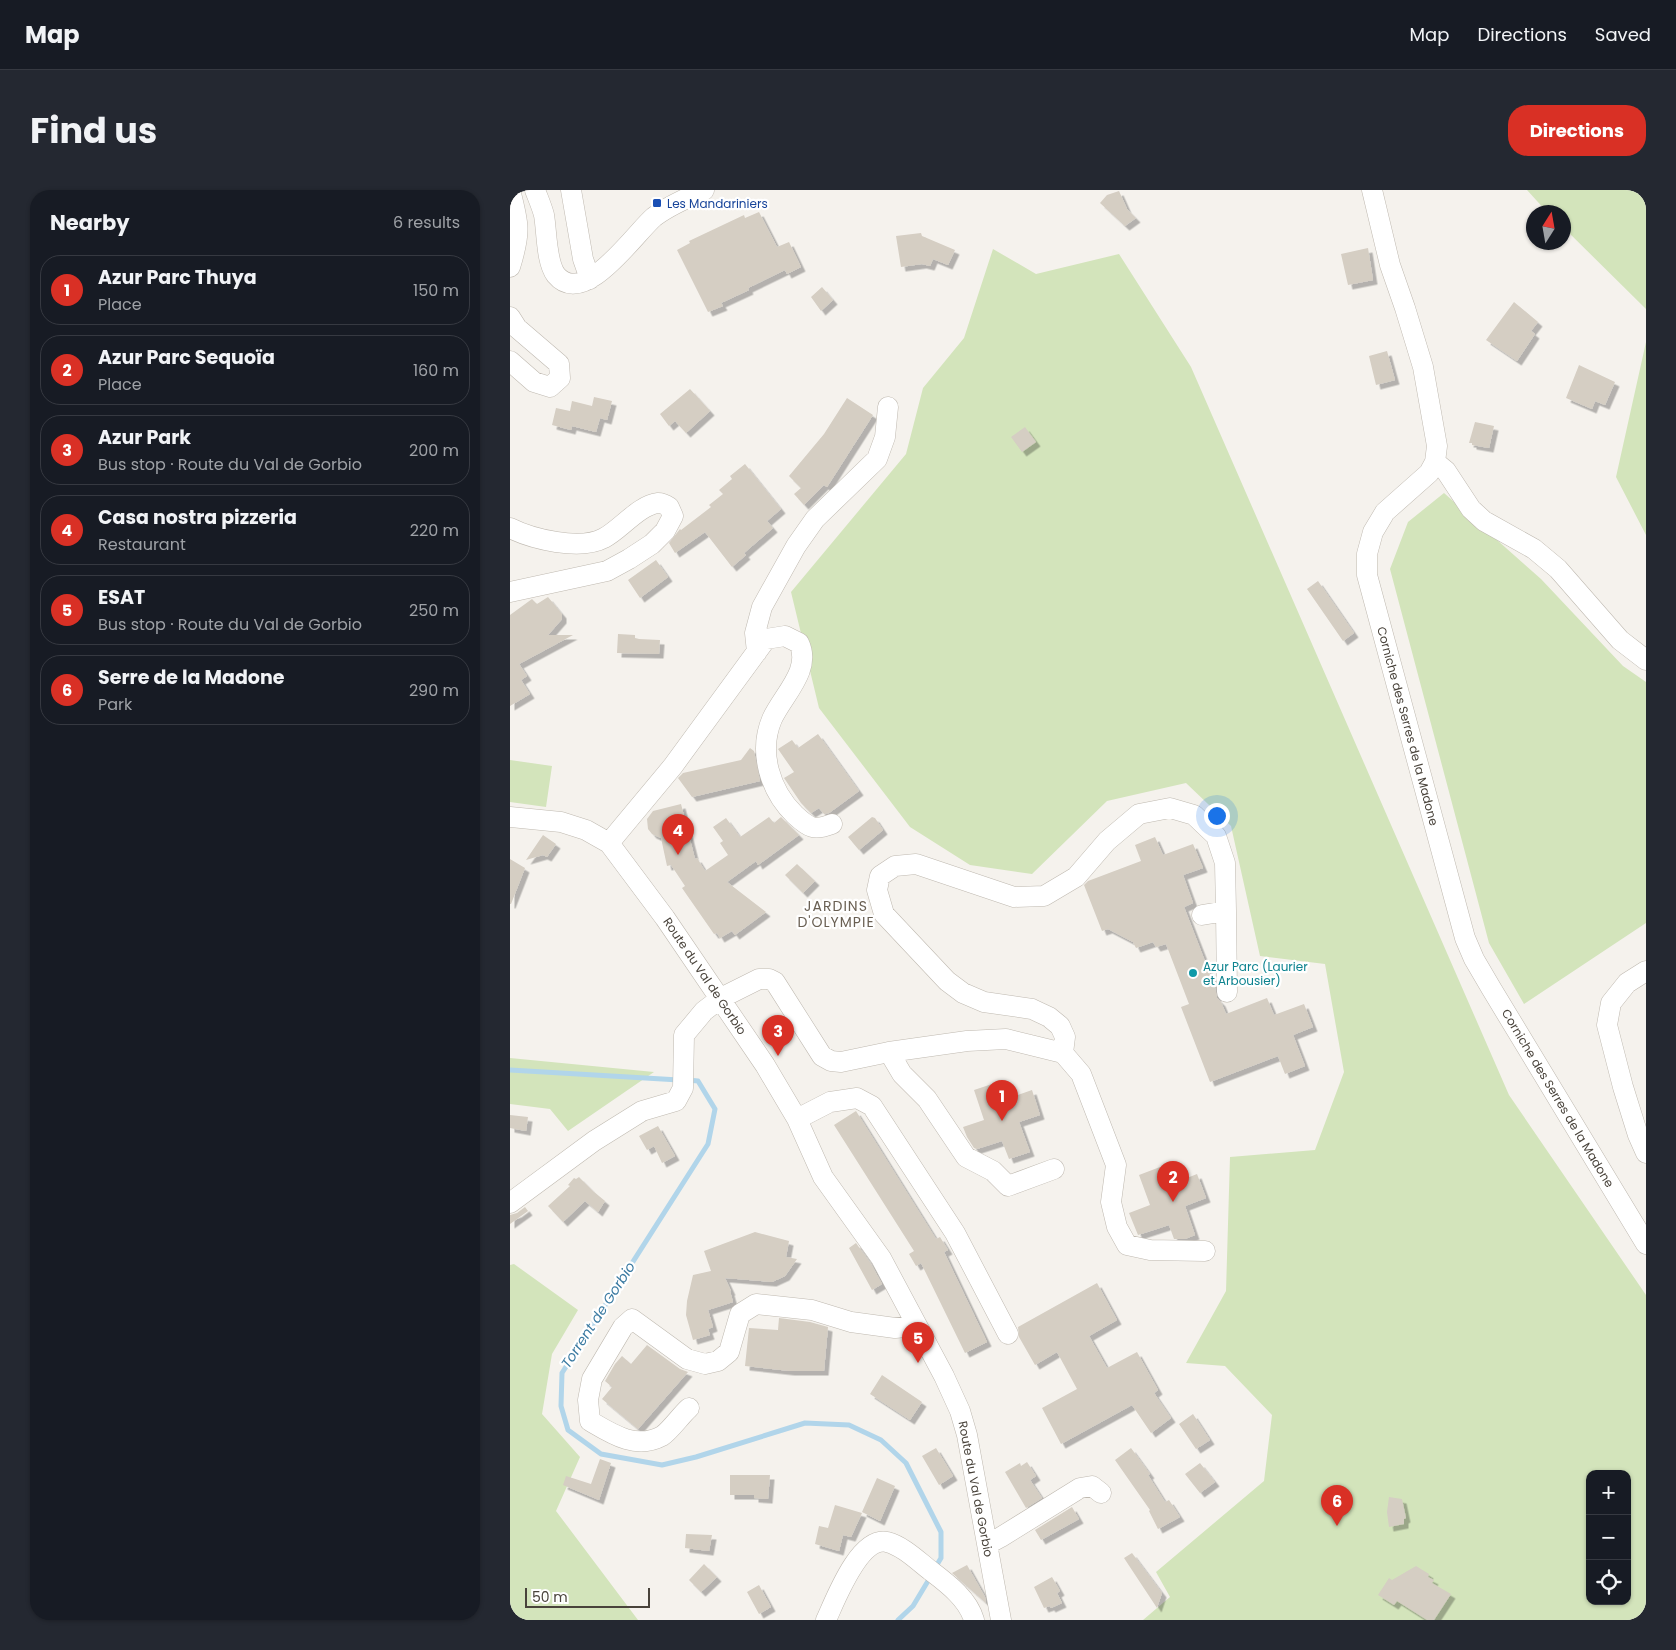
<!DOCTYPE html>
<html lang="en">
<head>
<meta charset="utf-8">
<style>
  :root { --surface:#171b24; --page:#242831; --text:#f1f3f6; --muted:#9ea1a6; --line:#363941; --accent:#d93025 }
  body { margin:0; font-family:Poppins,sans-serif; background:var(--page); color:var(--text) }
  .controls { position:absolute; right:15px; bottom:15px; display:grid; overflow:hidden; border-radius:10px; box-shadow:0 1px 4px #0004 }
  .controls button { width:45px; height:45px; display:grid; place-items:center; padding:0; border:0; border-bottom:1px solid var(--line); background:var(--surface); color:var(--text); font:25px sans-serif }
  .compass { position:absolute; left:1016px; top:15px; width:45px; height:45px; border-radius:50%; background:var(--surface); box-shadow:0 1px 4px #0004; rotate:11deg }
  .scale { position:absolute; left:15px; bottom:12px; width:125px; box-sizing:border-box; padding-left:5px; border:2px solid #49433b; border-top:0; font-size:14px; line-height:18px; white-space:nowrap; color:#49433b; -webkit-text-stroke:4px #fff; paint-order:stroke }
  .you { position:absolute; left:706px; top:625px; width:18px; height:18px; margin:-12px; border:4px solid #fff; border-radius:50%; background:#1a73e8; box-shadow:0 0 0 8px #1a73e833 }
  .badge { display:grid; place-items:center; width:32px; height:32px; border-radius:50%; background:var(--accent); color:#fff; font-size:16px; font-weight:700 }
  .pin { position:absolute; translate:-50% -41px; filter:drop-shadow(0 1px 2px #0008) }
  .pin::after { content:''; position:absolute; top:26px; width:18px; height:15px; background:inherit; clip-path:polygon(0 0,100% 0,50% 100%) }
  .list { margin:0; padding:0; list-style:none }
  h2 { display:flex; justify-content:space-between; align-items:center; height:65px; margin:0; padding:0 20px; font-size:21px }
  h2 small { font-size:16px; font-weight:400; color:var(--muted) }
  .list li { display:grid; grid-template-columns:32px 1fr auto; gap:15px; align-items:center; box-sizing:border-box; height:70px; margin:0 10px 10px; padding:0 10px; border:1px solid var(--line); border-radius:20px }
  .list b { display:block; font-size:19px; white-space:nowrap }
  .list p { margin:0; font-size:16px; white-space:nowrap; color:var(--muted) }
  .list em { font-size:16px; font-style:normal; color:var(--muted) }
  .icon { flex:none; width:28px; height:28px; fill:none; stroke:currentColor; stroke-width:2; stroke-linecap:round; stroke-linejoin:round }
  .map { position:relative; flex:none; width:1136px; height:1430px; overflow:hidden; border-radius:20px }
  header { display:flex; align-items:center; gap:30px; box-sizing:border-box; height:70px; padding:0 25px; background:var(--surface); border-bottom:1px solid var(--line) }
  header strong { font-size:24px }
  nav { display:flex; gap:28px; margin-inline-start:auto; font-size:18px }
  .intro { display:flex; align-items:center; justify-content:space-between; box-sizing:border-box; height:120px; padding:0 30px }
  h1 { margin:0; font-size:35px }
  .button { padding:12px 22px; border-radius:20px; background:var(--accent); color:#fff; font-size:18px; font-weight:700 }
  main { display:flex; gap:30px; padding:0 30px }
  aside { flex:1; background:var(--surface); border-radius:20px; box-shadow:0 1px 4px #0004 }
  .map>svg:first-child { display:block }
  .green { fill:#d3e4bb; fill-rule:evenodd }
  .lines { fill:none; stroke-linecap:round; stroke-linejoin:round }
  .stream { stroke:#b1d5ea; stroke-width:5 }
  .building { fill:#d5cec3; filter:url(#shadow) }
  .minor-casing { stroke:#bfb9b0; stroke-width:21 }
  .minor { stroke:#fff; stroke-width:20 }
  .transit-dot { fill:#1a4fb4; stroke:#fff; stroke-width:2 }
  .culture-dot { fill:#0f9aa8; stroke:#fff; stroke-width:2 }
  .labels { text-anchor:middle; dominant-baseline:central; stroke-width:4.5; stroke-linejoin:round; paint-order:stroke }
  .transit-label { font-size:12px; fill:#164399; stroke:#fff; text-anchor:start }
  .street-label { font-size:12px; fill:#49433b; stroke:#fff }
  .culture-label { font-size:12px; fill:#0d838f; stroke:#fff; text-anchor:start }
  .neighbourhood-label { font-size:14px; letter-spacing:1px; fill:#6a6053; stroke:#fff }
  .water-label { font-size:14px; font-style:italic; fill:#3c7ba2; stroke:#fff }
</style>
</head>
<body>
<header>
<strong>Map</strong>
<nav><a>Map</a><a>Directions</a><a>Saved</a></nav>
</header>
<div class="intro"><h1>Find us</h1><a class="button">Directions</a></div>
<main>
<aside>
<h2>Nearby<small>6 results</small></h2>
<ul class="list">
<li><span class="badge">1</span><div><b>Azur Parc Thuya</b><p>Place</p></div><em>150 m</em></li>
<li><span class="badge">2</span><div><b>Azur Parc Sequoïa</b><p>Place</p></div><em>160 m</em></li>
<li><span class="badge">3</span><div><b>Azur Park</b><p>Bus stop · Route du Val de Gorbio</p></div><em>200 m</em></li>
<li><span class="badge">4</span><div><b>Casa nostra pizzeria</b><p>Restaurant</p></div><em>220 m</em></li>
<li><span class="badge">5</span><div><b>ESAT</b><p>Bus stop · Route du Val de Gorbio</p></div><em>250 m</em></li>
<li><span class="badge">6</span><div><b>Serre de la Madone</b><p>Park</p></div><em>290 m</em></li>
</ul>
</aside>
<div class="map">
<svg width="1136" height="1430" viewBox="0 0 1136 1430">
  <defs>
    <filter id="shadow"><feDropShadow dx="4.5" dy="4.5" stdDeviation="0" flood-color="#0004"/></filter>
  </defs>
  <rect width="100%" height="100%" fill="#f5f2ed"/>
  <!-- green -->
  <path class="green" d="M 1017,0 L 1136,0 L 1136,119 L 1054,38 L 1054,22 L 1037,22 Z
    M 483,59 L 526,84 L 609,64 L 681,177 L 999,905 L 1136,1105 L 1136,1430 L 633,1430 L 660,1407 L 646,1382 L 754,1291 L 762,1225 L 715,1176 L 676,1173 L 716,1101 L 720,967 L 805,960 L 834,882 L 815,774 L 750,766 L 721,636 L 676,593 L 597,611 L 522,684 L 460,675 L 400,637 L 309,518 L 281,402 L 396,264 L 413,198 L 454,148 ZM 1080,1284 L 1117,1284 L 1117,1411 L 1080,1411 Z
    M 1136,152 L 1136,345 L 1106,287 Z
    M 934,303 L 1031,389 L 1113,476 L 1136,492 L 1136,733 L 1014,814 L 979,753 L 880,379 L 898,332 Z
    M 0,570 L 42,576 L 36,617 L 0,612 Z
    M 0,868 L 144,882 L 58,941 L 40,919 L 0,914 Z
    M 4,1074 L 68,1120 L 42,1164 L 32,1224 L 70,1267 L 46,1321 L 128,1430 L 0,1430 L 0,1075 Z"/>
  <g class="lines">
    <!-- stream -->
    <path class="stream" d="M 0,880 L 169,890
      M 178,890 L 188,891 L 205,919 L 198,954 L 52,1183 L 51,1216 L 58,1240 L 91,1264 L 152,1275 L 186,1267 L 295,1233 L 339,1235 L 371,1250 L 396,1273 L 431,1342 L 431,1368 L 425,1378
      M 388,1430 L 403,1416 L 421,1386"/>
  </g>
  <!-- building -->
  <path class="building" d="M 609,1 L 617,19 L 626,28 L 615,36 L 590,13 L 597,5 Z
    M 249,22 L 267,57 L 279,52 L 291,77 L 277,84 L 275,80 L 238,98 L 239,100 L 211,113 L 213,116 L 198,122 L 167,60 L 180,53 L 179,51 L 234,25 L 235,28 Z
    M 411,43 L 412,46 L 445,60 L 438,75 L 423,69 L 420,76 L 412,74 L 391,77 L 386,46 Z
    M 858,58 L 863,90 L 838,95 L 831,64 Z
    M 312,97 L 323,110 L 311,121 L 301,107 Z
    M 1004,112 L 1028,132 L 1021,141 L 1025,144 L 1007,171 L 976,150 Z
    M 877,161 L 885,190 L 866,195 L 859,166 Z
    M 1069,175 L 1105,192 L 1095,215 L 1085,211 L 1082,219 L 1056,208 Z
    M 180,199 L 200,221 L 176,243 L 165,231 L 159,236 L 150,224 Z
    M 84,207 L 102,211 L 97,230 L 90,228 L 86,242 L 62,236 L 61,240 L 42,235 L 46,218 L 60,221 L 62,211 L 82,216 Z
    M 337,208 L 363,225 L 317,297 L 314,295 L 294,315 L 284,304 L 291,298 L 279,286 L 314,244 Z
    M 965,232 L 984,236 L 979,258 L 962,255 L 962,253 L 959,253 Z
    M 515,237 L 526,252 L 512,262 L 501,247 Z
    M 235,274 L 271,319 L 257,331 L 263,338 L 234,363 L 236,365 L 222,377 L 195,342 L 165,363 L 159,353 L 170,339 L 171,340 L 201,317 L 199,315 L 213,304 L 209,300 L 222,289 L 220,286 Z
    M 146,370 L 158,387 L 130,408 L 118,390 Z
    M 808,391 L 844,443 L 833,451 L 797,399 Z
    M 38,407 L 52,424 L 52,429 L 38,445 L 63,445 L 9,474 L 17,486 L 11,490 L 20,504 L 0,516 L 0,425 L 22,409 L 27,414 Z
    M 108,444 L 125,445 L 125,448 L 129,449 L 150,450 L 149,464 L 107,463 Z
    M 308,544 L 349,601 L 319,623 L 314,624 L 309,618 L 301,623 L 291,613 L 274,588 L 284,582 L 268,559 L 282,550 L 288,558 Z
    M 240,558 L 244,561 L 250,591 L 182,607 L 168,588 L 173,583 L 231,570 Z
    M 171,614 L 185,669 L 187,668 L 195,681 L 218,665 L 210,653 L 213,651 L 203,637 L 216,628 L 230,647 L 259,627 L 264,633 L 271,627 L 289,645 L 248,675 L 246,671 L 217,692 L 256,722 L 225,745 L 222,741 L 210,748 L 207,743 L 204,744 L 172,698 L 175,696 L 161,675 L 157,676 L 151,648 L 142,644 L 138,639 L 137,629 L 143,621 Z
    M 362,627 L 365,628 L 373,640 L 349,660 L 338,647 Z
    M 33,645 L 46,654 L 37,667 L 33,665 L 16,670 Z
    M 645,647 L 653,665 L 683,654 L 693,678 L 673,685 L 683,713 L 674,717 L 705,797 L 707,808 L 711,812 L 716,824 L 757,808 L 764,825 L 794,814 L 803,837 L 783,845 L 795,876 L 775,884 L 768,866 L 700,892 L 671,817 L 679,814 L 656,754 L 646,757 L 643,752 L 626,758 L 623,752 L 598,739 L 592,741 L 574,695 L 578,691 L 631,671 L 625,655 Z
    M 0,669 L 15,678 L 1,714 L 0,714 Z
    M 287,674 L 305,691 L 293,703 L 275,685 Z
    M 485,893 L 491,911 L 522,900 L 530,925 L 509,932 L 520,962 L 499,969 L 492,951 L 467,959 L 464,958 L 457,947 L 453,937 L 474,930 L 464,900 Z
    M 346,921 L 426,1049 L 430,1047 L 438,1060 L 434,1062 L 477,1152 L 455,1163 L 411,1073 L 406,1076 L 399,1064 L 404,1061 L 324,935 Z
    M 0,925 L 18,927 L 16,941 L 0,938 Z
    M 148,936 L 165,966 L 152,973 L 144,956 L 137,960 L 129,946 Z
    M 650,977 L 657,996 L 687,984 L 696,1008 L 675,1016 L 685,1045 L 675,1049 L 664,1049 L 659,1035 L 628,1045 L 619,1023 L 640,1015 L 629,985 Z
    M 69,987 L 84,1002 L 95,1011 L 88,1022 L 75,1011 L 53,1032 L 38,1016 L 60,996 L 58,995 L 64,988 L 66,989 Z
    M 15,1017 L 18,1021 L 0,1034 L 0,1025 L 7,1023 Z
    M 245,1042 L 279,1051 L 276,1067 L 287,1069 L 275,1086 L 262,1092 L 215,1088 L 221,1101 L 220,1101 L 223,1112 L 198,1120 L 203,1137 L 198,1139 L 200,1145 L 183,1150 L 176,1125 L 177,1111 L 183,1085 L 201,1081 L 194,1061 Z
    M 346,1053 L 361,1074 L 372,1094 L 362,1100 L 339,1058 Z
    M 587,1093 L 607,1130 L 579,1146 L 597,1178 L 627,1162 L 648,1200 L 644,1203 L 661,1228 L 641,1243 L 622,1215 L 551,1254 L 532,1218 L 567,1199 L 547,1162 L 525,1175 L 509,1147 L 508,1137 Z
    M 269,1128 L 300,1132 L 318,1137 L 314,1181 L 280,1181 L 235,1176 L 239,1138 L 268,1140 Z
    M 137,1155 L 170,1179 L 178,1182 L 128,1239 L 92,1209 L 102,1197 L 95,1191 L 105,1174 L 112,1166 L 121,1174 Z
    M 372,1185 L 412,1212 L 400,1230 L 360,1204 Z
    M 683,1224 L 700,1250 L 686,1259 L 669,1234 Z
    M 426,1258 L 443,1286 L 429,1295 L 412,1266 Z
    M 621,1258 L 640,1284 L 638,1285 L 655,1312 L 659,1310 L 670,1327 L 648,1339 L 639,1321 L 640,1320 L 605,1270 Z
    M 90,1269 L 101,1273 L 89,1310 L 53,1295 L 56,1286 L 81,1294 Z
    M 517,1272 L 526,1286 L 520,1290 L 532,1308 L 516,1318 L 495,1282 L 510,1273 L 511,1276 Z
    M 690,1273 L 705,1292 L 690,1303 L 675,1284 Z
    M 220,1285 L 260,1285 L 258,1309 L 244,1308 L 244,1305 L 220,1305 Z
    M 367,1288 L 385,1296 L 370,1331 L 352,1322 Z
    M 879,1307 L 892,1309 L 896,1328 L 894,1329 L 894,1334 L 879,1337 L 877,1322 Z
    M 325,1315 L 352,1323 L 341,1347 L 333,1345 L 329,1361 L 305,1354 L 309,1336 L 318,1338 Z
    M 562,1317 L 569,1329 L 531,1350 L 525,1340 Z
    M 176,1344 L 202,1345 L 199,1361 L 175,1358 Z
    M 622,1363 L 652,1403 L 647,1418 L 614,1368 Z
    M 194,1374 L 207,1387 L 191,1402 L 179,1390 Z
    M 457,1375 L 475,1407 L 476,1413 L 442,1383 Z
    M 906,1376 L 919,1384 L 918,1387 L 924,1390 L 922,1393 L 941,1404 L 924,1430 L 917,1430 L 887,1411 L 884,1415 L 868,1405 L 879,1388 L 882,1390 Z
    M 542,1387 L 550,1401 L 547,1403 L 552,1413 L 541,1418 L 540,1416 L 534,1418 L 524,1397 Z
    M 249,1395 L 261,1417 L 249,1424 L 237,1402 Z"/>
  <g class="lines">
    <defs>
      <path id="minor" d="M 0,0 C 9,34 11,42 0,77
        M 25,0 C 28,8 32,17 34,25 C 37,42 36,72 46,85 C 74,119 125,43 144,27 C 159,15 178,8 194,0
        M 61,0 L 73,69 L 80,89
        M 862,0 L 880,75 L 895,118 L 913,177 L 927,256 L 925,272 L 919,283 L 875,322 L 863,342 L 857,364 L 857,385 L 955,748 L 964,769 L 981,798 L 1136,1054
        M 0,127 L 7,138 L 49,174 L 50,188 L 40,197 L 24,192 L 0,171
        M 925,272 L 936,281 L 961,319 L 974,331 L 1024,359 L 1048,379 L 1110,450 L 1136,470
        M 0,338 C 22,349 70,361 94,348 C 110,340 129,315 148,313 C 152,313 156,315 159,317 L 163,326 L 155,341 L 142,354 L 119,369 L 97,381 L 0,402
        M 247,462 L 245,443 L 252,417 L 286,356 L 305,329 L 367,269 L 375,247 L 378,217
        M 0,627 L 51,632 L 76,640 L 99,653 L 155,728 L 255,875 L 287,929 L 313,987 L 371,1068 L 434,1186 L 450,1221 L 457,1245 L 491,1430
        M 99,653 L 163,576 L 256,449 L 275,446 L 289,453 C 302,480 273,505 262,529 C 248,562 260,601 285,625 C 299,638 304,641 322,634
        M 716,721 L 717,802
        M 1136,781 L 1117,793 L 1101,813 L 1097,835 L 1113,897 L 1128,945 L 1136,963
        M 379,862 L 392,884 L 417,909 L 456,967 L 483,981 L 498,996 L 544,979
        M 553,863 L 555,847 L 550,836 L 539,827 L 522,819 L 474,812 L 453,803 L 437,791 L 374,724 L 367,700 L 370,686 L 385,676 L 406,674 L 504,707 L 534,706 L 566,687 L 597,651 L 629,624 L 660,618 L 684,625 L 706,646 L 715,673 L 716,721 L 692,725
        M 287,929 L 320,912 L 347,908 L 362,916 L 445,1043 L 498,1144
        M 0,1013 L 84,951 L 132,921 L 166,911 L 173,898 L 174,845 L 194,821 L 211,808 L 249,789 L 259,789 L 265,792 L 312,866 L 321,871 L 331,872 L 379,862 L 457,851 L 496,849 L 553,863 L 571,884 L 606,975 L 601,1012 L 607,1037 L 617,1055 L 640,1060 L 695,1061
        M 179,1218 C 171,1225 160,1241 152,1246 C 126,1260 102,1244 80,1231 L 78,1210 L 82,1189 L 113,1137 L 122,1129 L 177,1169 L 195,1174 L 208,1171 L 219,1162 L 230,1124 L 246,1114 L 302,1120 L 341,1132 L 385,1138 L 407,1136
        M 478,1354 L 491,1347 L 570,1298 L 582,1296 L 591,1303
        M 316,1430 C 325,1411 349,1346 377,1352 C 393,1356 408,1371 421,1381 C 438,1394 458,1409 464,1430"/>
    </defs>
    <!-- minor casing -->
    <use href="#minor" class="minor-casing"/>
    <!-- minor -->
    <use href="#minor" class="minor"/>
  </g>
  <!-- markers -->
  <rect class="transit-dot" x="142" y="8" width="10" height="10" rx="2.5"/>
  <circle class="culture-dot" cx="683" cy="783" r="5"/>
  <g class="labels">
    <!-- transit labels -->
    <g class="transit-label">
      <text x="157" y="13">Les Mandariniers</text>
    </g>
    <!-- street labels -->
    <g class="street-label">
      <text transform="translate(898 536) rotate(75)">Corniche des Serres de la Madone</text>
      <text transform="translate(195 786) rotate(56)">Route du Val de Gorbio</text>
      <text transform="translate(1048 908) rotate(59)">Corniche des Serres de la Madone</text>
      <text transform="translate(466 1299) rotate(79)">Route du Val de Gorbio</text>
    </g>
    <!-- culture labels -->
    <g class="culture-label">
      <text x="693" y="776">Azur Parc (Laurier<tspan x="693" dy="14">et Arbousier)</tspan></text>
    </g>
    <!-- neighbourhood labels -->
    <g class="neighbourhood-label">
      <text x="326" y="716">JARDINS<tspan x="326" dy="16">D'OLYMPIE</tspan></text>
    </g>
    <!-- water labels -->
    <g class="water-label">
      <text transform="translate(88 1125) rotate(-57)">Torrent de Gorbio</text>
    </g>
  </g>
</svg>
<div class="controls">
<button>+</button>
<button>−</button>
<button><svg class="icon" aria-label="locate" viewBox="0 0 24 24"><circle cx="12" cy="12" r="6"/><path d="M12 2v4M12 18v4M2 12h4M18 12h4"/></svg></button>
</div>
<svg class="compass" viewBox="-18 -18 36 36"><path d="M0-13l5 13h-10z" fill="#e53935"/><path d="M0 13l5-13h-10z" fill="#9ea1a6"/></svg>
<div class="scale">50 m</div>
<div class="you"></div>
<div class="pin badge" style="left:492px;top:931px">1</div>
<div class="pin badge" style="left:663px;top:1012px">2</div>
<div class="pin badge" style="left:268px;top:866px">3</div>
<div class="pin badge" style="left:168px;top:665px">4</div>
<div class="pin badge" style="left:408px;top:1173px">5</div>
<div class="pin badge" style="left:827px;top:1336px">6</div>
</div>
</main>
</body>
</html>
